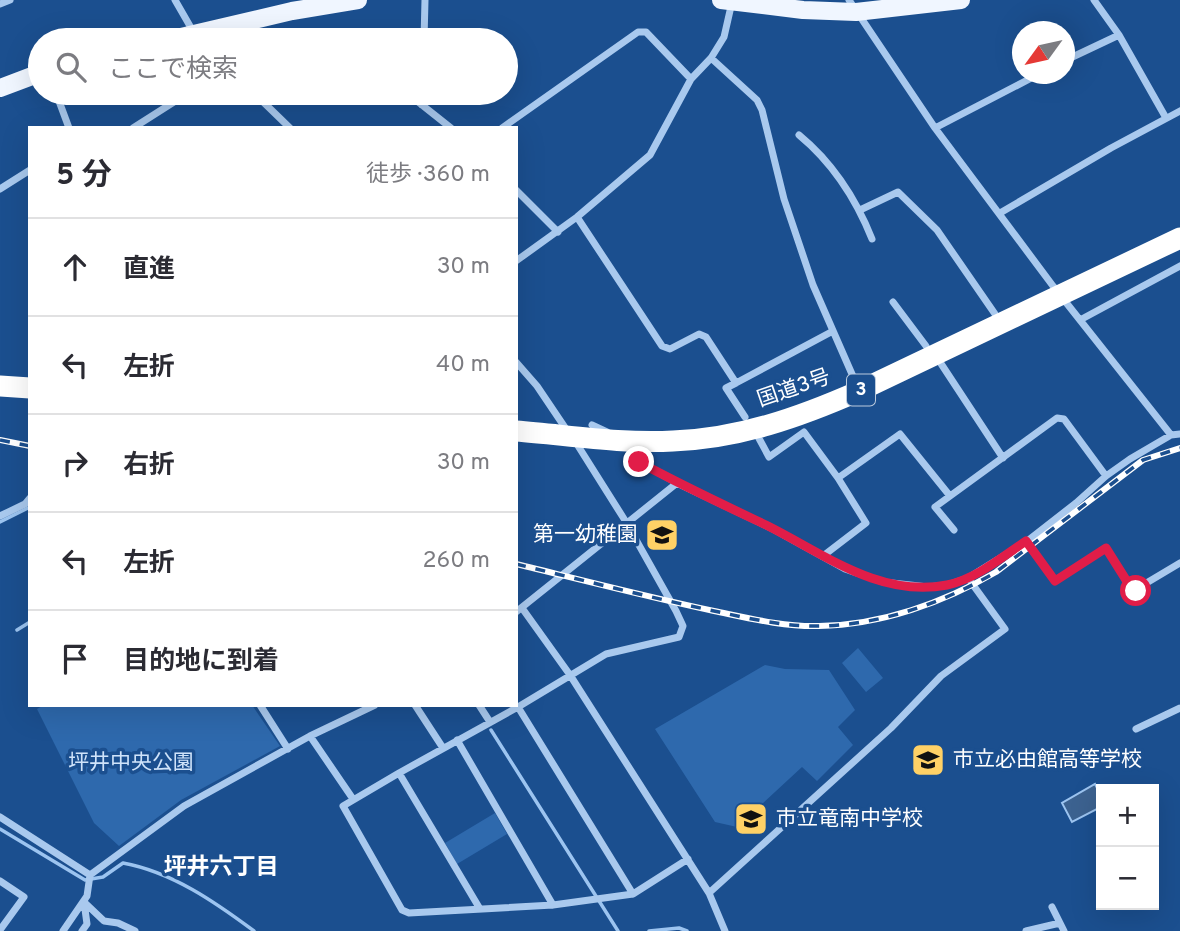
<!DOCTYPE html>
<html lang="ja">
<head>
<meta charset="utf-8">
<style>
  :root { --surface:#fff; --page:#f2f2f3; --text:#2b2b33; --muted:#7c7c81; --line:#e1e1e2 }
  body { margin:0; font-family:Overpass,"Noto Sans JP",sans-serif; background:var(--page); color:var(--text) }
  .controls { position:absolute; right:21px; bottom:21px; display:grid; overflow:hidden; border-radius:0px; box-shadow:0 7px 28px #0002 }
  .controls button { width:63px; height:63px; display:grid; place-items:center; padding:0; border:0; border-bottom:2px solid var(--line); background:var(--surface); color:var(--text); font:35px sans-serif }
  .compass { position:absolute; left:1012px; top:21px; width:63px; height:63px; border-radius:50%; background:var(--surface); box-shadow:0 7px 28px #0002; rotate:237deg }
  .stop { position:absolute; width:21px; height:21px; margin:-16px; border:5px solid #e11d48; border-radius:50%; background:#fff }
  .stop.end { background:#e11d48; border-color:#fff; box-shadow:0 2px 7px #0008 }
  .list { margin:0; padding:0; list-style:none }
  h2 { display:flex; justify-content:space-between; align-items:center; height:91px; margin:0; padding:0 28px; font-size:30px }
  h2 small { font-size:23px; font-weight:400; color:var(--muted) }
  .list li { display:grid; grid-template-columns:46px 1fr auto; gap:21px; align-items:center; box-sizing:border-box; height:98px; padding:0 28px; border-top:2px solid var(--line) }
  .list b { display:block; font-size:26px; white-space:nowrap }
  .list em { font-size:23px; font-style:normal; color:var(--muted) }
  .icon { flex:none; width:38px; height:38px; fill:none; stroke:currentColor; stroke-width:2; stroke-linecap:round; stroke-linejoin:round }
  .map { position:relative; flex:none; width:1180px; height:931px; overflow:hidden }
  .search { position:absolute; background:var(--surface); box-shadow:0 7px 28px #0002; left:28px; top:28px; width:490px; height:77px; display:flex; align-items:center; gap:18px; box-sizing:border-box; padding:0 24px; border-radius:38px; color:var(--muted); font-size:26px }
  .panel { position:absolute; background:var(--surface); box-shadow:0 7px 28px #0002; left:28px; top:126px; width:490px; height:581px; border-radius:0px }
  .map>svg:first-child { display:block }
  .green { fill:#2e69ad }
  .water { fill:#3c6290; stroke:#9cc4f0; stroke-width:2 }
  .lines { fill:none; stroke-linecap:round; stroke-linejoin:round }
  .stream { stroke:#9cc4f0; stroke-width:3.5 }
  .street { stroke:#a9c9ee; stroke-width:7 }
  .primary { stroke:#f0f6ff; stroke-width:18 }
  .highway { stroke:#fff; stroke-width:21 }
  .rail-casing { stroke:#fff; stroke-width:6 }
  .rail { stroke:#1b4f8f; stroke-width:3.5; stroke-dasharray:10; stroke-linecap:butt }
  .route { stroke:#e11d48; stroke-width:9 }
  .labels { text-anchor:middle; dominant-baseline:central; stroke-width:7; stroke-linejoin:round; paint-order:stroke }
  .shield { fill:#1b4f8f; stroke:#bbcadd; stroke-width:2 }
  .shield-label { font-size:19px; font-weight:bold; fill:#fff }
  .street-label { font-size:21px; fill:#fff; stroke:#1b4f8f }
  .poi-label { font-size:21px; fill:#fff; stroke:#1b4f8f; text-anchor:start }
  .park-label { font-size:21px; fill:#cfe3fa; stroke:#1b4f8f }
  .neighbourhood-label { font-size:23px; font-weight:bold; fill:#fff; stroke:#1b4f8f }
</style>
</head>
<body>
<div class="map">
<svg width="1180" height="931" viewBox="0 0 1180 931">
  <rect width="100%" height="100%" fill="#1b4f8f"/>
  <!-- green -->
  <path class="green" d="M 858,648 L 883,678 L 866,692 L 842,663 Z
    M 765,665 L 785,669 L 829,670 L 855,710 L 838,727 L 853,745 L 817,781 L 802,767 L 737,827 L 715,822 L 655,729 Z
    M 44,705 L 252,705 L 280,746 L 181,800 L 119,846 L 94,823 L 37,709 Z
    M 495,813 L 507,834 L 457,864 L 445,843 Z"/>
  <!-- water -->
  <path class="water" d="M 1095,784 L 1101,796 L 1101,807 L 1072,822 L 1062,803 Z"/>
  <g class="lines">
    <!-- stream -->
    <path class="stream" d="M 0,522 L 30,507
      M 17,630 L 30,622
      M 491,730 L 618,931
      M 0,829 L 85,880 L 103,877 L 123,863 C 172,872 215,902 254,931
      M 649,931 L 679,928 L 687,931"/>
    <!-- street -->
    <path class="street" d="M 175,0 L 194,33
      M 849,0 L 935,128 L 1053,286 L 1171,435
      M 1094,0 L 1119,35 L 1166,118
      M 0,4 L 10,0
      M 424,40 L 425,0
      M 711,58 L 757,100 L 762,110 L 784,199 L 813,285 L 855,381
      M 1064,61 L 1119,35
      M 56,93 L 69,128
      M 254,93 L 290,128
      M 396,93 L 412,97 L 451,128
      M 262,100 L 317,93
      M 422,105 L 422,93
      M 133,128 L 177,100 L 206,93
      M 502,128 L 638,32 L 646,32 L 691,79
      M 935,128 L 1039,74
      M 799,135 C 833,163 856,199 872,239
      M 0,189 L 30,170
      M 516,190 L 558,232
      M 860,210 L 898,192 L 937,230 L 995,314
      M 1000,213 L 1111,148 L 1180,111
      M 577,217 L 662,346 L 670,349 L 699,334 L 706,337 L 736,383 L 726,388 L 745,417
      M 516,261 L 577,217 L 650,155 L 691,79 L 711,58 L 724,37 L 732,2
      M 893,302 L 926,346
      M 1080,320 L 1180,266
      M 936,356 L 1003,458
      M 516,362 L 537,386 L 568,432
      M 736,383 L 833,331
      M 592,425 L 607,432
      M 755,431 L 769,457 L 804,432 L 838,478 L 866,523 L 823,556
      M 575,441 L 626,522 L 676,611 L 683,626 L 679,637 L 606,654 L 518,707 L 399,773 L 343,806 L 402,910 L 409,913 L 553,905 L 633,894 L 688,859
      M 625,444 L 639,462 L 677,483 L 771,528 L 845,569 L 883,582 L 928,587 L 947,585 L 968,578 L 1026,542 L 1076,503 L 1106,476 L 1130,459 L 1171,435 L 1180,434
      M 838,478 L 900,434 L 950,496
      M 0,516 L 25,504 L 30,498
      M 954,530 L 935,507 L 1057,418 L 1064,419 L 1106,476
      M 1026,542 L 1055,581 L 1106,548 L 1133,591 L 1180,563
      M 522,608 L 570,675 L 709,893 L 725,931
      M 516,612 L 677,483
      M 260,705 L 288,749
      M 415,705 L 443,748
      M 479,705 L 490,722
      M 518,707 L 633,894
      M 1136,729 L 1180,708
      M 310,736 L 353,799
      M 457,740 L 553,905
      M 399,773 L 480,909
      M 0,817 L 90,875
      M 0,881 L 24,897 L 0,930
      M 709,893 L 891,728 L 941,676 L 1005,629 L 968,578
      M 1052,907 L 1064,931
      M 63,931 L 87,896 L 90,875 L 184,806 L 310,736 L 375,705
      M 82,931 L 87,924 L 84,902 L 104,921 L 118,923 L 135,931
      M 1026,931 L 1060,923"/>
    <!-- primary -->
    <path class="primary" d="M 721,0 L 803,10 L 856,12 L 961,0
      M 168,40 L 292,11 L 358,0
      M 0,88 L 40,73"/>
    <!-- highway -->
    <path class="highway" d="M 0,386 L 30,388
      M 516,431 C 568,435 621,444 673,441 C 738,439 800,417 859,391 L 1180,238"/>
    <defs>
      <path id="rail" d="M 0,440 L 30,446
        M 516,564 C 582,580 648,597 714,611 C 748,618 784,627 819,626 C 881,625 943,603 996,572 L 1143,460 L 1180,448"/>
    </defs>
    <!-- rail casing -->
    <use href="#rail" class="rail-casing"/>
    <!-- rail -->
    <use href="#rail" class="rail"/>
  </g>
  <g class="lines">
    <!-- route -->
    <path class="route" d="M 639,462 C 681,485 724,505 768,526 C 824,554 880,598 947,585 C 976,579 1002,557 1026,541 L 1055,581 L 1106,548 L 1133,591 L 1136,591"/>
  </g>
  <!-- icons -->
  <defs>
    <symbol id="school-square" viewBox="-11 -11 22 22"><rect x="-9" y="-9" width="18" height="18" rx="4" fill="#ffd166" stroke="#1b4f8f"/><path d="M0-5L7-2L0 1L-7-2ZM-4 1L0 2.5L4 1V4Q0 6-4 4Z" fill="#111"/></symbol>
  </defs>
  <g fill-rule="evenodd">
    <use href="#school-square" x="643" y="516" width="38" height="38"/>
    <use href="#school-square" x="909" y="741" width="38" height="38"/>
    <use href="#school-square" x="732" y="800" width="38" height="38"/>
  </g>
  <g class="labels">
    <!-- shield labels -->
    <rect class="shield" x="847" y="374.5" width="28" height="31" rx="5"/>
    <g class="shield-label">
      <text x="861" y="390">3</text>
    </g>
    <!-- street labels -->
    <g class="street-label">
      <text transform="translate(794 389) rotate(-19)">国道3号</text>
    </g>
    <!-- poi labels -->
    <g class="poi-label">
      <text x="638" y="535" text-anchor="end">第一幼稚園</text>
      <text x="953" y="760">市立必由館高等学校</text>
      <text x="776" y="819">市立竜南中学校</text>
    </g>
    <!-- park labels -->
    <g class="park-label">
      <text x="131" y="763">坪井中央公園</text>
    </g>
    <!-- neighbourhood labels -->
    <g class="neighbourhood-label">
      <text x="221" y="868">坪井六丁目</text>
    </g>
  </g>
</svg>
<div class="controls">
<button>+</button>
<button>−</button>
</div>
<svg class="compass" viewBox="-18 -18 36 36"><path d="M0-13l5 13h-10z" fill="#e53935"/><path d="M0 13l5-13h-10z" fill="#7c7c81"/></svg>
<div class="stop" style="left:1136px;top:591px"></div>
<div class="stop end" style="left:639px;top:462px"></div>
<div class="search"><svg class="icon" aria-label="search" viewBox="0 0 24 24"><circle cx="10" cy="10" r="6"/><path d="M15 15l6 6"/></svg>ここで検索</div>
<section class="panel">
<h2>5 分<small>徒歩 · 360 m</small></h2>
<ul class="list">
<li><svg class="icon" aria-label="ahead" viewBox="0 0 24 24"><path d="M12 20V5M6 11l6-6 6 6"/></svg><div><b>直進</b></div><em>30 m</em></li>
<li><svg class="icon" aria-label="left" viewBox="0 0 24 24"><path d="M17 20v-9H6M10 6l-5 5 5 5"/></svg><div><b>左折</b></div><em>40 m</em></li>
<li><svg class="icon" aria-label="right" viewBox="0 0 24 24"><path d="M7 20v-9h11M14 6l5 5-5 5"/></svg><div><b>右折</b></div><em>30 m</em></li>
<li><svg class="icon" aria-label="left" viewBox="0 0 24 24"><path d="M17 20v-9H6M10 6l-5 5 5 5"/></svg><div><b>左折</b></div><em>260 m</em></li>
<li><svg class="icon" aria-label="arrive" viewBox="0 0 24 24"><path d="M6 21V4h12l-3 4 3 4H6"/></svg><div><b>目的地に到着</b></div></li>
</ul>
</section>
</div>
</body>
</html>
